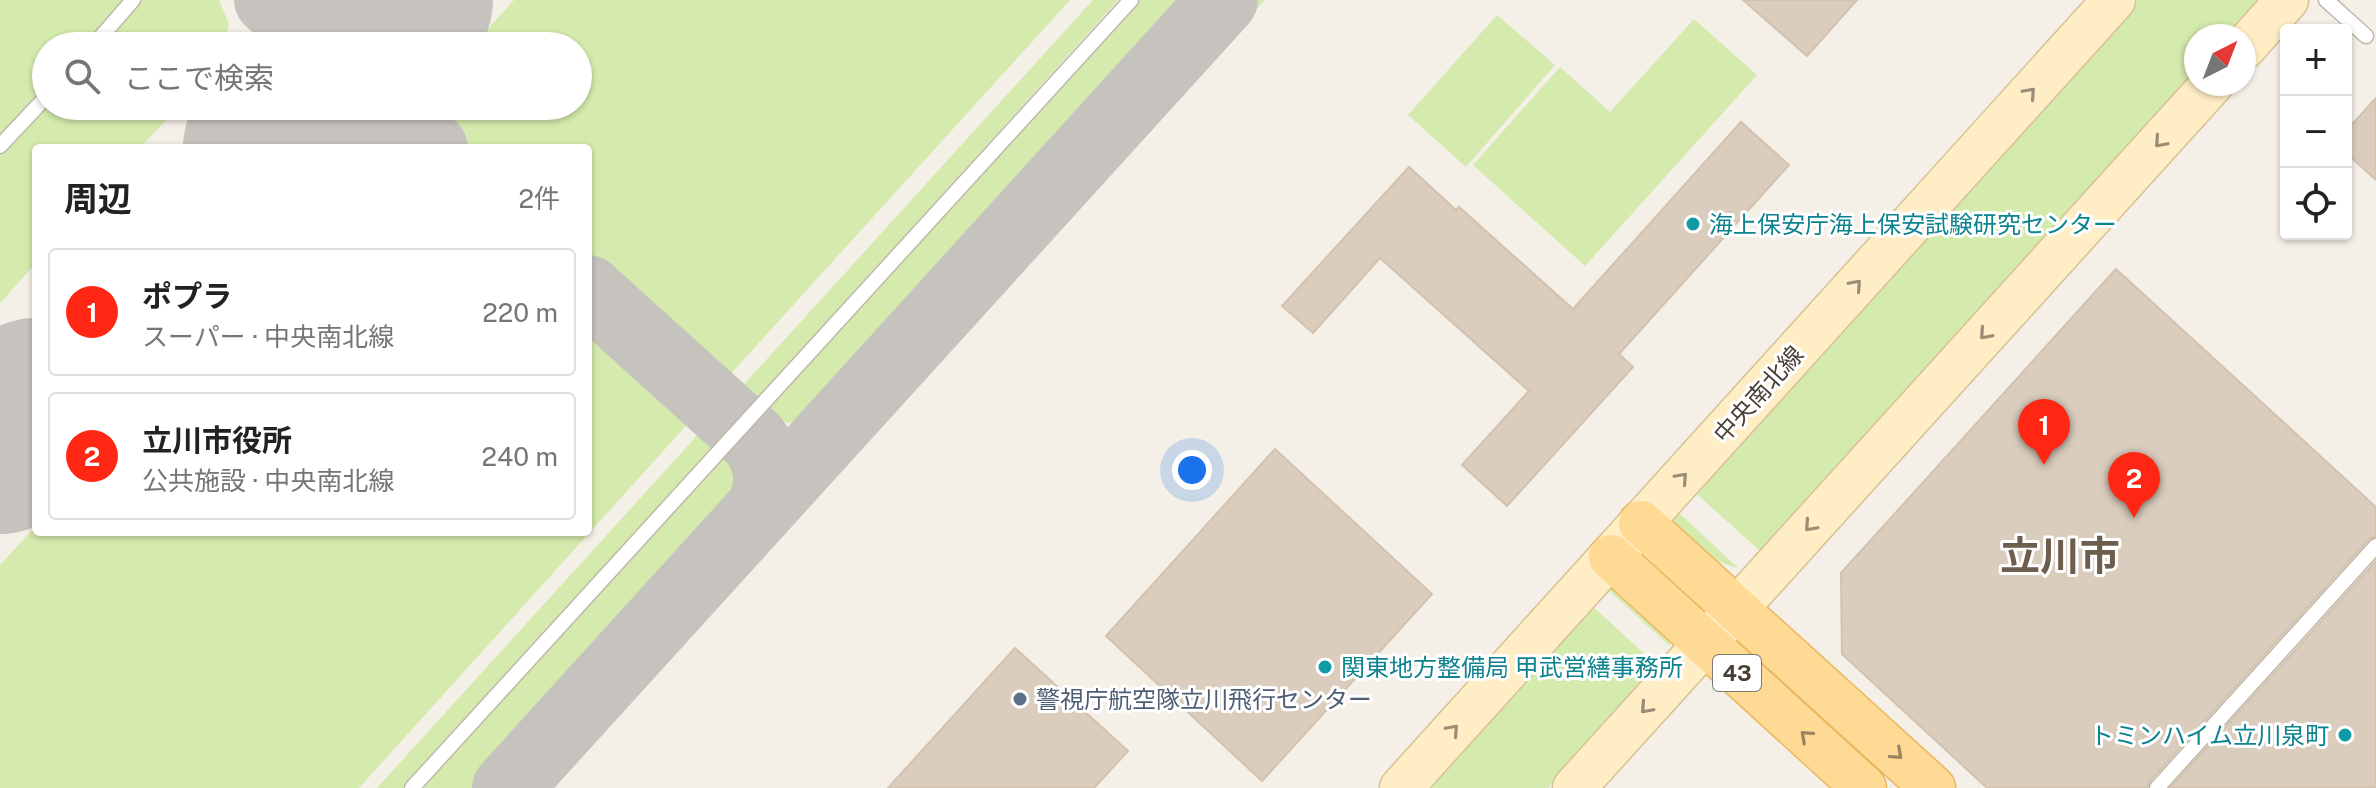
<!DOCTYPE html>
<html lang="ja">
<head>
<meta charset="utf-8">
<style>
  :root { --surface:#fff; --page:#f6f6f6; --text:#222; --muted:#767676; --line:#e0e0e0; --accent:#ff2713 }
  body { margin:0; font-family:"Public Sans","Noto Sans JP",sans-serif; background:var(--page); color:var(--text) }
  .controls { position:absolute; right:24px; top:24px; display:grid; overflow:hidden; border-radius:8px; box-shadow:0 2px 6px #0004 }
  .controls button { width:72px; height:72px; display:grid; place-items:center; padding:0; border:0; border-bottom:2px solid var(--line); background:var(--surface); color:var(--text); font:40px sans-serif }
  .compass { position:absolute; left:2184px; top:24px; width:72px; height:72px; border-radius:50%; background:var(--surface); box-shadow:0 2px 6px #0004; rotate:42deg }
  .you { position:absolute; left:1192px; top:470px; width:28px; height:28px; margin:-20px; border:6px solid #fff; border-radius:50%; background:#1a73e8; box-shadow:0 0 0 12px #1a73e833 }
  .badge { display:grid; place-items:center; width:52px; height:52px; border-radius:50%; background:var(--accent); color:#fff; font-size:26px; font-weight:700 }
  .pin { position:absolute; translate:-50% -66px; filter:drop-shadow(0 2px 4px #0008) }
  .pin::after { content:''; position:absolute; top:42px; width:28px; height:24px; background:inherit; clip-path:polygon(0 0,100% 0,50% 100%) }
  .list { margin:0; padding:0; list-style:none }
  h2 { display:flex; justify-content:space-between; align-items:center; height:104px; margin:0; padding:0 32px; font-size:34px }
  h2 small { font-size:26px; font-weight:400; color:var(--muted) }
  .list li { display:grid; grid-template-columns:52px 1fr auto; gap:24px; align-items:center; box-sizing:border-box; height:128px; margin:0 16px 16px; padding:0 16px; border:2px solid var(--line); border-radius:8px }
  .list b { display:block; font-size:30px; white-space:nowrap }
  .list p { margin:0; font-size:26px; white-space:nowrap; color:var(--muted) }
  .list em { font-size:26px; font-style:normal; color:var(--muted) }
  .icon { flex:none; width:44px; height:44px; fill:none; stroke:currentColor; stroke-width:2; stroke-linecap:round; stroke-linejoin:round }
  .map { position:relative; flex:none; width:2376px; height:788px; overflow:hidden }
  .search { position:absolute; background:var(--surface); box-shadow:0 2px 6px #0004; left:32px; top:32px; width:560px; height:88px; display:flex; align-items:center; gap:20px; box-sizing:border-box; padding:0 28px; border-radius:44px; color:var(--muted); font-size:30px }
  .panel { position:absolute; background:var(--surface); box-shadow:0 2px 6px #0004; left:32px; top:144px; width:560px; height:392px; border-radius:8px }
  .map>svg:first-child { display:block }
  .green { fill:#d4ebad }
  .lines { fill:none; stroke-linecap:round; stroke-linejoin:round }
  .taxiway { stroke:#c6c3bf; stroke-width:70 }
  .runway { stroke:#c6c3bf; stroke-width:176 }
  .building { fill:#dacdbe; stroke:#d2c2ae; stroke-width:2 }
  .lane-casing { stroke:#c1b7a9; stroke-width:17 }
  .secondary-casing { stroke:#d8c194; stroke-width:45 }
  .primary-casing { stroke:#ebb75e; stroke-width:47 }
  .lane { stroke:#fff; stroke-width:14 }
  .secondary { stroke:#ffedc6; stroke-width:42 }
  .primary { stroke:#ffda95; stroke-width:44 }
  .oneway { stroke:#9a8d76 }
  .oneway2 { stroke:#9a8560 }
  .culture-dot { fill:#0f9aa8; stroke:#fff; stroke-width:3 }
  .service-dot { fill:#5c6f8a; stroke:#fff; stroke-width:3 }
  .labels { text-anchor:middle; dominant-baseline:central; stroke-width:6; stroke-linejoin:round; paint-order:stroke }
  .shield { fill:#fff; stroke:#7f7972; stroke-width:2 }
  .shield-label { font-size:22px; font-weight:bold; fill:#483f35 }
  .culture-label { font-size:24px; fill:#0d838f; stroke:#fff; text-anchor:start }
  .street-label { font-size:24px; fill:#483f35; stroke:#fff }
  .service-label { font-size:24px; fill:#4e5e75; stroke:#fff; text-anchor:start }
  .town-label { font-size:40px; font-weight:bold; fill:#6c5d4c; stroke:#fff }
</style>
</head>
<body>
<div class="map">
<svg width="2376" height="788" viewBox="0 0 2376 788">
  <rect width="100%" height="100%" fill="#f4efe7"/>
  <!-- green -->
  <path class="green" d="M 0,0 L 219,0 L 229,24 L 224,46 L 46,46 L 46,106 L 179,106 L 140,148 L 36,148 L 36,263 L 0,303 Z
    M 514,0 L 1070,0 L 727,378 L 588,253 L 588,148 L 472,148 C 458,136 447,123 439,106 L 578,106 L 578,46 L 472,46 Z
    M 1093,0 L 1118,0 L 754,403 L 738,391 Z
    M 1137,0 L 1186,0 L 814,410 C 791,425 788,427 763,413 Z
    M 1236,0 L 1265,0 L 1250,16 L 1235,2 Z
    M 2131,0 L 2261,0 L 2231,36 L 2196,36 L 2196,75 L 1761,552 L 1689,487 Z
    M 1497,15 L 1555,65 L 1466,167 L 1408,115 Z
    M 1694,19 L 1757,75 L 1585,266 L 1473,165 L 1560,67 L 1610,112 Z
    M 1219,20 L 1236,35 L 1163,115 L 1146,99 Z
    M 1128,121 L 1144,136 L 1084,202 L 1068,188 Z
    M 588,306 L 702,408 L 359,788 L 0,788 L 0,565 L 36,526 L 36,532 L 588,532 Z
    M 713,418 L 727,431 L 403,788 L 377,788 Z
    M 735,439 C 753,457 756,467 743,490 L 473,788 L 419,788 Z
    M 1674,508 L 1738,568 C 1719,564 1681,541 1675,522 C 1674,518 1674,513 1674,508 Z
    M 1605,587 L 1621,590 L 1666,633 L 1671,647 Z
    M 1589,603 L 1659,667 L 1548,788 L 1421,788 Z"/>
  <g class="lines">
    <!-- taxiway -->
    <path class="taxiway" d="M 269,0 L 321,46
      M 387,106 L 433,148
      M 588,290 L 754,440 C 770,462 773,485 760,510
      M 507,788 L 1223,0"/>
    <!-- runway -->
    <path class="runway" d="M 363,46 L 405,0
      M 271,148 L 309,106
      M 0,446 L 36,406"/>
  </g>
  <!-- building -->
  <path class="building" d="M 1743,0 L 1857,0 L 1807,56 Z
    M 2376,98 L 2376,180 L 2346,153 L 2346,131 Z
    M 1741,122 L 1789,165 L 1619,354 L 1633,367 L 1507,506 L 1462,465 L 1529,391 L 1380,258 L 1313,333 L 1282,306 L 1409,167 L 1456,210 L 1459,207 L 1573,309 Z
    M 2116,269 L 2376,507 L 2376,536 L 2369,539 L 2150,781 L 2147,788 L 1987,788 L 1842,654 L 1841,573 Z
    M 1275,449 L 1432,594 L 1262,781 L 1106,636 Z
    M 2376,561 L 2376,788 L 2170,788 Z
    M 1015,648 L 1128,751 L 1094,788 L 888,788 Z"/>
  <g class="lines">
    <defs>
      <path id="lane" d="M 2326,0 L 2366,36
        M 93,46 L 133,0
        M 0,146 L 46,97
        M 412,788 L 1131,0
        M 2157,788 L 2376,546"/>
      <path id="secondary" d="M 2244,48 L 2287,0
        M 1401,788 L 2114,0
        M 1574,788 L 2212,84"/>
      <path id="primary" d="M 1641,523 L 1933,788
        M 1611,557 L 1864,788"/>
    </defs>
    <!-- lane casing -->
    <use href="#lane" class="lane-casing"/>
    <!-- secondary casing -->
    <use href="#secondary" class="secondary-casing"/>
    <!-- primary casing -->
    <use href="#primary" class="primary-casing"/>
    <!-- lane -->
    <use href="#lane" class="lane"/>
    <!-- secondary -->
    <use href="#secondary" class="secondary"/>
    <!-- primary -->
    <use href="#primary" class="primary"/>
  </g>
  <!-- one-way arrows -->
  <defs><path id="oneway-chevron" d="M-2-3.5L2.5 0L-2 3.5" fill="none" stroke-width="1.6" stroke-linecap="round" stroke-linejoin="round" transform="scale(2)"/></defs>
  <g class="oneway">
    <use href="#oneway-chevron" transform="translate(2030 93) rotate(-48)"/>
    <use href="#oneway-chevron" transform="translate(2160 142) rotate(132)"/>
    <use href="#oneway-chevron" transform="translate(1856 285) rotate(-48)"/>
    <use href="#oneway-chevron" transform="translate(1985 334) rotate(132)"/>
    <use href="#oneway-chevron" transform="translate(1682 478) rotate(-48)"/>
    <use href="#oneway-chevron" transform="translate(1810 526) rotate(132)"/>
    <use href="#oneway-chevron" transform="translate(1646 708) rotate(132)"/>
    <use href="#oneway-chevron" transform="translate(1453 730) rotate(-48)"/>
  </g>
  <g class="oneway2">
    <use href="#oneway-chevron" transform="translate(1806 736) rotate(-138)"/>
    <use href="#oneway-chevron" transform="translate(1897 754) rotate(42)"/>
  </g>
  <!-- markers -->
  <g class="culture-dot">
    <circle cx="1693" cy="224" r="8"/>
    <circle cx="1325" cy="667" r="8"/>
    <circle cx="2345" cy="735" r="8"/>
  </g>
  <circle class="service-dot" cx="1020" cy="699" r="8"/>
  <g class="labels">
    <!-- shield labels -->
    <rect class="shield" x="1713" y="655" width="48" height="36" rx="6"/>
    <g class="shield-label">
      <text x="1737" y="673">43</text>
    </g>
    <!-- culture labels -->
    <g class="culture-label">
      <text x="1709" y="224">海上保安庁海上保安試験研究センター</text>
      <text x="1341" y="667">関東地方整備局 甲武営繕事務所</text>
      <text x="2329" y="735" text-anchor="end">トミンハイム立川泉町</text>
    </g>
    <!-- street labels -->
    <g class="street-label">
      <text transform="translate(1758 394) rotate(-48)">中央南北線</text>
    </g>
    <!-- service labels -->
    <g class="service-label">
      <text x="1036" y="699">警視庁航空隊立川飛行センター</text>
    </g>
    <!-- town labels -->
    <g class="town-label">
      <text x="2060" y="555">立川市</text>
    </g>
  </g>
</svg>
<div class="controls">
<button>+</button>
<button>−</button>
<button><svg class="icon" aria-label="locate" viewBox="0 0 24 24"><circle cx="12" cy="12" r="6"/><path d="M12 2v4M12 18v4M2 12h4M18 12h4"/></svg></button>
</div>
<svg class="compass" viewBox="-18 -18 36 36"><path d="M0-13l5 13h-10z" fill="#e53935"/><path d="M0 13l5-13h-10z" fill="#767676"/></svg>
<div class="you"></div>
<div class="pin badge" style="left:2044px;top:465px">1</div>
<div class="pin badge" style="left:2134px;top:518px">2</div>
<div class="search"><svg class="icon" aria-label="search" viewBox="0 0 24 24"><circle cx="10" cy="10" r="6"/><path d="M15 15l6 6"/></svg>ここで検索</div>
<section class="panel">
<h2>周辺<small>2件</small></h2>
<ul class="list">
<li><span class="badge">1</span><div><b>ポプラ</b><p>スーパー · 中央南北線</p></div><em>220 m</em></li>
<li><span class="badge">2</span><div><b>立川市役所</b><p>公共施設 · 中央南北線</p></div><em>240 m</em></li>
</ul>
</section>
</div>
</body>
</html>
